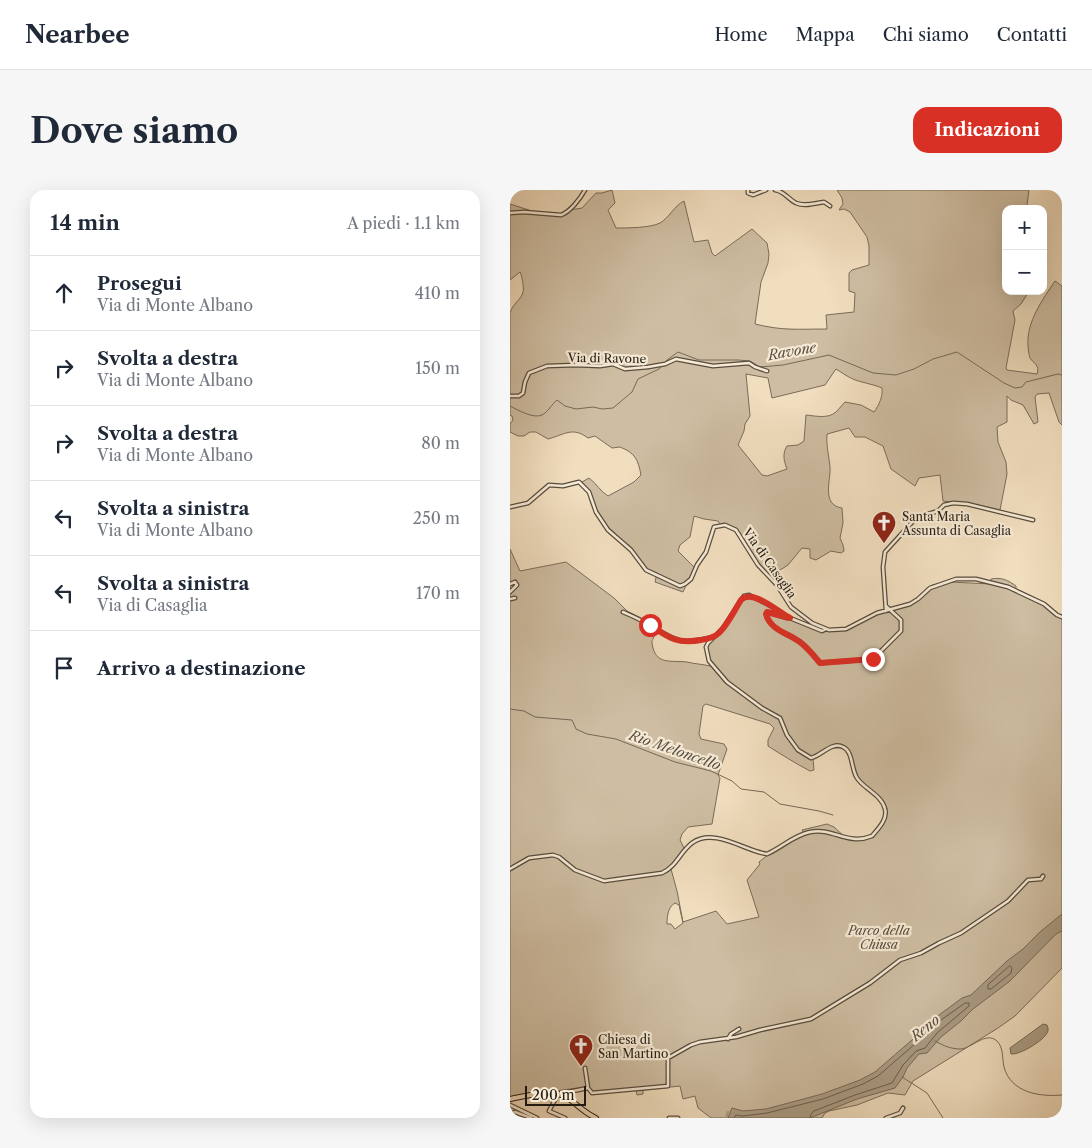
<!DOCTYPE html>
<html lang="it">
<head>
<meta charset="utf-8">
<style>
  :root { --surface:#fff; --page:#f6f6f7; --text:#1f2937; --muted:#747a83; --line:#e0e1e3; --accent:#d93025 }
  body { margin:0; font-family:"Libre Caslon Text",serif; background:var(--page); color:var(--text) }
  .controls { position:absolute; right:15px; top:15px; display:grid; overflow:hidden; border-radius:10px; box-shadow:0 5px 20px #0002 }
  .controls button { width:45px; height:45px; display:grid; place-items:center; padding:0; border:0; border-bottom:1px solid var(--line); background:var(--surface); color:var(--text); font:25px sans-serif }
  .scale { position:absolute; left:15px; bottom:12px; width:61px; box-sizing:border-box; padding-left:5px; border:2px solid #241c13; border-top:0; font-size:14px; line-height:18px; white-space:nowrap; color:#241c13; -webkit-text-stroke:4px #f6ead5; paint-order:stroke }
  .stop { position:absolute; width:15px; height:15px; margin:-11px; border:4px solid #d93025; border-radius:50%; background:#fff }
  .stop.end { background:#d93025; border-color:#fff; box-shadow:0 1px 5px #0008 }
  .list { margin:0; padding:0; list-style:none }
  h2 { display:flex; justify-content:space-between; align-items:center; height:65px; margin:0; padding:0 20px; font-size:21px }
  h2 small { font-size:16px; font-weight:400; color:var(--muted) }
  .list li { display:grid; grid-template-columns:32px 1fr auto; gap:15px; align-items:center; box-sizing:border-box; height:75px; padding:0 20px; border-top:1px solid var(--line) }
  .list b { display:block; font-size:19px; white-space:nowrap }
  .list p { margin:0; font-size:16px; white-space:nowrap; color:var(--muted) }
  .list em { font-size:16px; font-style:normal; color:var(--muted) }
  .icon { flex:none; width:28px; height:28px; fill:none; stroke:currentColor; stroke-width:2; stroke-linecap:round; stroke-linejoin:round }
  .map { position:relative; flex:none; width:552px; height:928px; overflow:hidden; border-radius:15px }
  header { display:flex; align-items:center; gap:30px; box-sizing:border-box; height:70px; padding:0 25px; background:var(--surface); border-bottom:1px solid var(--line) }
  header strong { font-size:24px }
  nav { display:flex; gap:28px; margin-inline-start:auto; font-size:18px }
  .intro { display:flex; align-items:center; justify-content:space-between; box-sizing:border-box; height:120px; padding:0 30px }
  h1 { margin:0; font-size:35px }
  .button { padding:12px 22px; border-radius:15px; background:var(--accent); color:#fff; font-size:18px; font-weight:700 }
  main { display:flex; gap:30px; padding:0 30px }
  aside { flex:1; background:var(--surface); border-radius:15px; box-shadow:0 5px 20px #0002 }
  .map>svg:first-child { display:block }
  .green { fill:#cebda2; stroke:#796c5a; fill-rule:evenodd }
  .water { fill:#ab9c85; stroke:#756957 }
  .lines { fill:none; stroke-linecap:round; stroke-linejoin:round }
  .shore { stroke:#685c4c; stroke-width:1 }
  .stream { stroke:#756957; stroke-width:1 }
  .canal { stroke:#ab9c85; stroke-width:2.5 }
  .minor-casing { stroke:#574c3e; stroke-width:5 }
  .major-casing { stroke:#241c13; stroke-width:6 }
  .minor { stroke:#f6ead5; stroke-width:2.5 }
  .major { stroke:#f1debf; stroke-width:4 }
  .route { stroke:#d93025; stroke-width:6 }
  .labels { text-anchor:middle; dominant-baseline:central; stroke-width:4.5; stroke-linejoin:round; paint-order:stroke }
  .street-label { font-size:12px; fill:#241c13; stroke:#f6ead5 }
  .poi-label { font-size:12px; fill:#241c13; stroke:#f6ead5; text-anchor:start }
  .park-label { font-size:12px; font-style:italic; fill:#574c3e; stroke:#f6ead5 }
  .water-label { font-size:14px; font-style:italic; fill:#5a4f41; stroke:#f6ead5 }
</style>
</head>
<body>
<header>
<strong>Nearbee</strong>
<nav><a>Home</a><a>Mappa</a><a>Chi siamo</a><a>Contatti</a></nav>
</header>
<div class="intro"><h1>Dove siamo</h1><a class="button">Indicazioni</a></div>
<main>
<aside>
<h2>14 min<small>A piedi · 1.1 km</small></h2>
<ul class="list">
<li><svg class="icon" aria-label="ahead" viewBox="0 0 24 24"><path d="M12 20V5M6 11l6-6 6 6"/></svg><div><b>Prosegui</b><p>Via di Monte Albano</p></div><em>410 m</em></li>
<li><svg class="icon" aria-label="right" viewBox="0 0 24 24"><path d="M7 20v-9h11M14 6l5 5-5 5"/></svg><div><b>Svolta a destra</b><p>Via di Monte Albano</p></div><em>150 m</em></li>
<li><svg class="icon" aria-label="right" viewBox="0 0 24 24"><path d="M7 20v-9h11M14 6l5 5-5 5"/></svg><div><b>Svolta a destra</b><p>Via di Monte Albano</p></div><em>80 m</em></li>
<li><svg class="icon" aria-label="left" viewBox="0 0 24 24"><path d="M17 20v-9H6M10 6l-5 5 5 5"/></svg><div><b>Svolta a sinistra</b><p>Via di Monte Albano</p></div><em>250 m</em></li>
<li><svg class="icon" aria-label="left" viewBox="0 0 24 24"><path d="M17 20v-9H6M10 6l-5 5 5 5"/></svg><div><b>Svolta a sinistra</b><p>Via di Casaglia</p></div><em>170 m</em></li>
<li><svg class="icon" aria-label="arrive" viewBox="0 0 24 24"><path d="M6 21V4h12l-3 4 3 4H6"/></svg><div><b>Arrivo a destinazione</b></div></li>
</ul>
</aside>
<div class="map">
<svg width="552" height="928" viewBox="0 0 552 928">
  <rect width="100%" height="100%" fill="#f1debf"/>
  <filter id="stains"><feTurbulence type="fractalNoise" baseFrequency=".004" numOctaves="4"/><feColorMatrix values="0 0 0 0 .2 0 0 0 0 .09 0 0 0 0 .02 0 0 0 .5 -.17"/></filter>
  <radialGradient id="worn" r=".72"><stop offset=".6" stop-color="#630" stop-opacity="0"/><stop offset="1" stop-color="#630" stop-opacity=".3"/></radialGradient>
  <!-- green -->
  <path class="green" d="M 102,0 L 105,13 L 98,20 L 106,38 C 117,38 140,38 150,33 C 159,28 164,16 174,11 L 184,52 L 198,50 L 202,63 L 205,66 L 242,39 L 257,53 L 259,64 L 258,73 L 251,92 L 245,134 C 273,141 289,139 317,139 L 316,125 L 344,122 L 345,103 L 339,101 L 339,83 L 342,80 L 359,75 L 359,56 L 357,47 L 340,22 L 334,19 L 329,20 L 333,14 L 332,8 L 327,0 L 519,0 L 517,15 L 514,19 L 496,19 L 496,101 L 519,101 L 511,114 L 503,121 L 505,130 L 496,178 L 497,180 L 527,184 C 530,175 524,174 520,168 C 519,165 518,159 518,156 C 516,132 533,109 545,91 L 552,96 L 552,235 L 549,232 L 539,203 L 527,204 L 525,207 L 528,232 L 524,234 L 513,215 L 501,210 L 497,206 L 497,232 L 487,237 L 488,252 L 496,272 L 497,284 L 490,320 L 471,316 L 433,311 L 430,285 L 409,288 L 405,296 L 381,279 L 373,256 L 355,247 L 345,247 L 339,238 L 317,244 C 316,255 319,266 320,277 C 321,290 311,315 332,318 L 333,333 L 330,348 L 333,355 L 334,361 L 331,363 L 321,361 L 306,370 L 300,368 L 300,359 L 292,358 L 278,375 L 259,387 L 241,367 L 224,338 L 211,335 L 208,331 L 194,329 L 184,326 L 180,347 L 170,355 L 168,361 L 185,378 C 182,387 176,394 173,402 L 145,392 L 147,383 L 135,378 L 124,362 L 96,335 L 81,313 L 80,307 L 72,292 L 79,288 C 86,293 91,302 98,306 L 124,292 L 131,285 C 128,269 125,263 110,257 L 102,258 L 85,246 L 78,248 C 62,236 54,245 38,249 L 26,242 L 20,242 L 14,246 L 8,246 L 0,242 L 0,234 L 3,230 L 2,226 L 0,225 L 0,123 C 4,110 16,109 13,94 C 12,89 12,86 10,82 L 0,90 L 0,14 L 25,22 L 47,26 L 55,25 L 60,20 L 72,18 L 86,3 L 92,3 ZM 326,179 C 334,184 342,190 352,192 C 359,194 365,195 372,198 C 373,207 369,215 364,222 L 351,215 L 335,212 C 332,215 329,219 326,222 C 318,229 306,226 296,225 L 294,251 L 288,255 L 277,256 C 272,264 274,271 277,279 L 257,286 L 252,285 L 228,255 L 234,241 L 235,234 L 240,226 L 236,184 L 258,188 L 262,208 L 315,195 Z
    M 0,359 L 10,381 L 56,372 L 104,408 L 117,421 L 142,434 C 143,438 145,442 144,446 C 143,452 142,447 142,453 C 145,476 161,470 177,472 C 185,474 192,474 200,476 L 196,454 L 219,428 L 234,408 L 248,407 L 269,422 L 297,436 L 316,440 L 342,438 L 349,430 L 405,411 L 422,395 L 440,392 L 481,394 L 481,389 C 491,387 498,390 506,396 L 506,402 L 521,407 L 552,427 L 552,778 L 505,826 L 488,838 L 403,891 L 395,905 L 378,903 L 347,915 L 319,921 L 315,923 L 312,928 L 201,928 L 188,918 L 185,906 L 173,909 L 170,896 L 133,900 L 133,904 L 127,905 L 126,900 L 82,903 L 78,897 C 63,898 50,901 35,902 C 23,904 12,904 0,908 ZM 196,514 L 260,534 L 264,538 L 258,550 L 258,556 C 272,565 285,573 300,581 L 304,580 L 303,569 L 316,558 L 334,558 L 341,569 L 346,588 L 375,615 C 376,629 369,637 360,647 L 337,649 L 324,637 L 317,634 L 292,640 L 295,645 L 283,650 L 259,664 L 249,672 L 250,674 L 237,690 L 249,727 L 217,734 L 206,721 L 173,732 L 167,701 L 161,679 L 175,660 L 170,650 L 172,644 L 178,637 L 202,634 L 210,588 L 208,585 L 217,559 L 214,554 L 191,549 L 189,544 L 193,516 ZM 165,713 L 169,715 L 173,733 L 165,739 L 161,734 L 157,734 C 157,726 158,717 165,713 Z"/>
  <!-- water -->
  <path class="water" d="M 552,724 L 552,741 L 546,744 L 500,791 L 463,819 L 451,831 L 431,847 L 417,863 L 409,864 L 397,878 L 393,887 L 385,898 L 347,909 L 300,928 L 218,928 L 222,918 L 233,921 L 256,919 L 312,904 L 350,890 L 365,882 L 410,843 L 421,831 L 452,808 L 461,805 L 497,771 L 513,759 L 530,742 Z
    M 533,834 L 537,835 C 538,838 539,840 537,843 C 533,851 510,865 501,864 L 500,858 Z"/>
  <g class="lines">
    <!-- shore -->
    <path class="shore" d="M 500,776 L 502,778 L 501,783 L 481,799 L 478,799 L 478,795 Z
      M 224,928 L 226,925 L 233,926 L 257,923 L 313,909 L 353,894 L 368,886 L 413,847 L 424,835 L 455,813 L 459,813 L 459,816 L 427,843 L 415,858 L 406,861 L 393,875 L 382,893 L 345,905 L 304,921 L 301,924 L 300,928"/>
    <!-- stream -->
    <path class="stream" d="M 0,216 C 8,220 23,229 32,225 C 38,222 42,214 47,210 L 55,216 L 66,219 L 83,217 L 92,219 L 103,218 L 122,202 L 128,189 L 149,179 L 157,170 L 168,162 L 189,170 L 228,170 L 240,171 L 250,177 L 273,175 L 319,165 L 363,183 L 386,185 L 404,179 L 423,169 L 447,162 L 494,193 L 505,198 L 512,197 L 516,192 L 548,184 L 552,185
      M 0,519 L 14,521 L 25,527 L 62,530 L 66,539 L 77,544 L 106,549 L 165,572 L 201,581 L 222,591 L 231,599 L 254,602 L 270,614 L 309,621 L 323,625
      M 425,851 C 434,856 441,859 451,859 C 462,858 476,841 487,851 C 494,858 492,869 494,877 C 501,903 530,907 552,905
      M 392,887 L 417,903 L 433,928"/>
    <!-- canal -->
    <path class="canal" d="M 0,917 L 13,922
      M 216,928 L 218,922"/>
    <defs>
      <path id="minor" d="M 238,0 L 238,3 L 243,5 L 256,0
        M 265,0 C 274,1 278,9 286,13 C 295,17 305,13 314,12 L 320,16
        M 0,23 L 14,22 L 51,25 C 60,22 70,9 75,0
        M 0,206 L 9,206 L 13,203 L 15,192 L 19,183 L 37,176 L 66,175 L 90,176 L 103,174 L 115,179 L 138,177 L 155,174 L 166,169 L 203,176 L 239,173 L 245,177 L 257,181
        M 0,317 L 18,313 L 39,295 L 53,296 L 69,292 L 79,302 L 86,322 L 98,340 L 121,360 L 136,380 L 170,396 L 175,394 L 181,389 L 187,375 L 196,362 L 204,337 L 215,335 L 226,340 L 248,375 L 267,395 L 281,417 L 302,433 L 319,440 L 336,439 L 367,423 L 400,414 L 408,409 L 420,398 L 446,389 L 466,389 L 498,397 L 534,414 L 547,425 L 552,427
        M 0,394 L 5,392
        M 0,402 L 7,395 L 5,392
        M 0,409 L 5,408
        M 376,421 L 373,377 L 375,362 L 406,328 L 428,321 L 434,315 L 443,313 L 457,314 L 523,330
        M 113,422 C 122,426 132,430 141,436 C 168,452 171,455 203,447
        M 277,428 L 257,422 L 256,424 C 260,440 278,444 290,452 C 298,458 304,466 310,473 L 363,469 L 391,441 L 391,430 L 376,416
        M 0,679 L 19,668 L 43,665 L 49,667 L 65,680 L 94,691 L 152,683 C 166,677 170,662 182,653 C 204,637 235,661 257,664 C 271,658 284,645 300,642 C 323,637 337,656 362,646 C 368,639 378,629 375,619 C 372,605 354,599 347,588 C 341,579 343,561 333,557 C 322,551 311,566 301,568 L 288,560 L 277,545 L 270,528 L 252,518 L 217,492 L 199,471 L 196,457 L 198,453 L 213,438 L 231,410 L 234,406 L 239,405 L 261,416 L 280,428 L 312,441 L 316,439
        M 218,849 L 221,844 L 229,839
        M 75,878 L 78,898 L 82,903 L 158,896 L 158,868 L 181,855 L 190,852 L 226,847 L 250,840 L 301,829 L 360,793 L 390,770 L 411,763 L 429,753 L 451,743 L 498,711 L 518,690 L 531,689 L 533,686
        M 0,915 L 27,928
        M 0,924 L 5,922 L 21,928
        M 55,928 L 39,921 L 48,904 L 78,898
        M 159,928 L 168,928
        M 376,928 L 390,923 L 393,918"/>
      <path id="major" d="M 0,909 C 16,906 41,899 56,907 C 66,913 74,923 86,928"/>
    </defs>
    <!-- minor casing -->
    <use href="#minor" class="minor-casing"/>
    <!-- major casing -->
    <use href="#major" class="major-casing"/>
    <!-- minor -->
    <use href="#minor" class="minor"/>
    <!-- major -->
    <use href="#major" class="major"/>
  </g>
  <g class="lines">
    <!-- route -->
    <path class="route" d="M 140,435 C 159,448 167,454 191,450 C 197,449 204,448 209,443 C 218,434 224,421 231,410 C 242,398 268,422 280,428 L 257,422 L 256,424 C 260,440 278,443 290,452 C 298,458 304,466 310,473 L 363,469"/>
  </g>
  <!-- icons -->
  <defs>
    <symbol id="church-pin" viewBox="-11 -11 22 30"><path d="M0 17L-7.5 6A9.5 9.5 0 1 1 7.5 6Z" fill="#8f2418" stroke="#f6ead5"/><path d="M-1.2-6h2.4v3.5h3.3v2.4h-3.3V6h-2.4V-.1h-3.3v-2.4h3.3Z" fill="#fff"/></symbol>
  </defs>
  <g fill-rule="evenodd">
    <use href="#church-pin" x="360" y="319" width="28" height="38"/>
    <use href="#church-pin" x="57" y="842" width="28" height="38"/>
  </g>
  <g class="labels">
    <!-- street labels -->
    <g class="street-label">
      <text transform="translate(97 168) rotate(1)">Via di Ravone</text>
      <text transform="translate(260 373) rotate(55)">Via di Casaglia</text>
    </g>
    <!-- poi labels -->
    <g class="poi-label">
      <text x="392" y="326">Santa Maria<tspan x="392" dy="14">Assunta di Casaglia</tspan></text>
      <text x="88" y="849">Chiesa di<tspan x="88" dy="14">San Martino</tspan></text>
    </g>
    <!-- park labels -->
    <g class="park-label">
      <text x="369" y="740">Parco della<tspan x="369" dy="14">Chiusa</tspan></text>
    </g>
    <!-- water labels -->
    <g class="water-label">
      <text transform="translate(282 161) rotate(-10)">Ravone</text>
      <text transform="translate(165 560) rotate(19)">Rio Meloncello</text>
      <text transform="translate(415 838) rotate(-39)">Reno</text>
    </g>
  </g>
  <rect width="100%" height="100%" filter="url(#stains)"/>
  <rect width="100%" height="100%" fill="url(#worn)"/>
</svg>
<div class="controls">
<button>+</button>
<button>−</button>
</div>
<div class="scale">200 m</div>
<div class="stop" style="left:140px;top:435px"></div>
<div class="stop end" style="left:363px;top:469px"></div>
</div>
</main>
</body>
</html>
